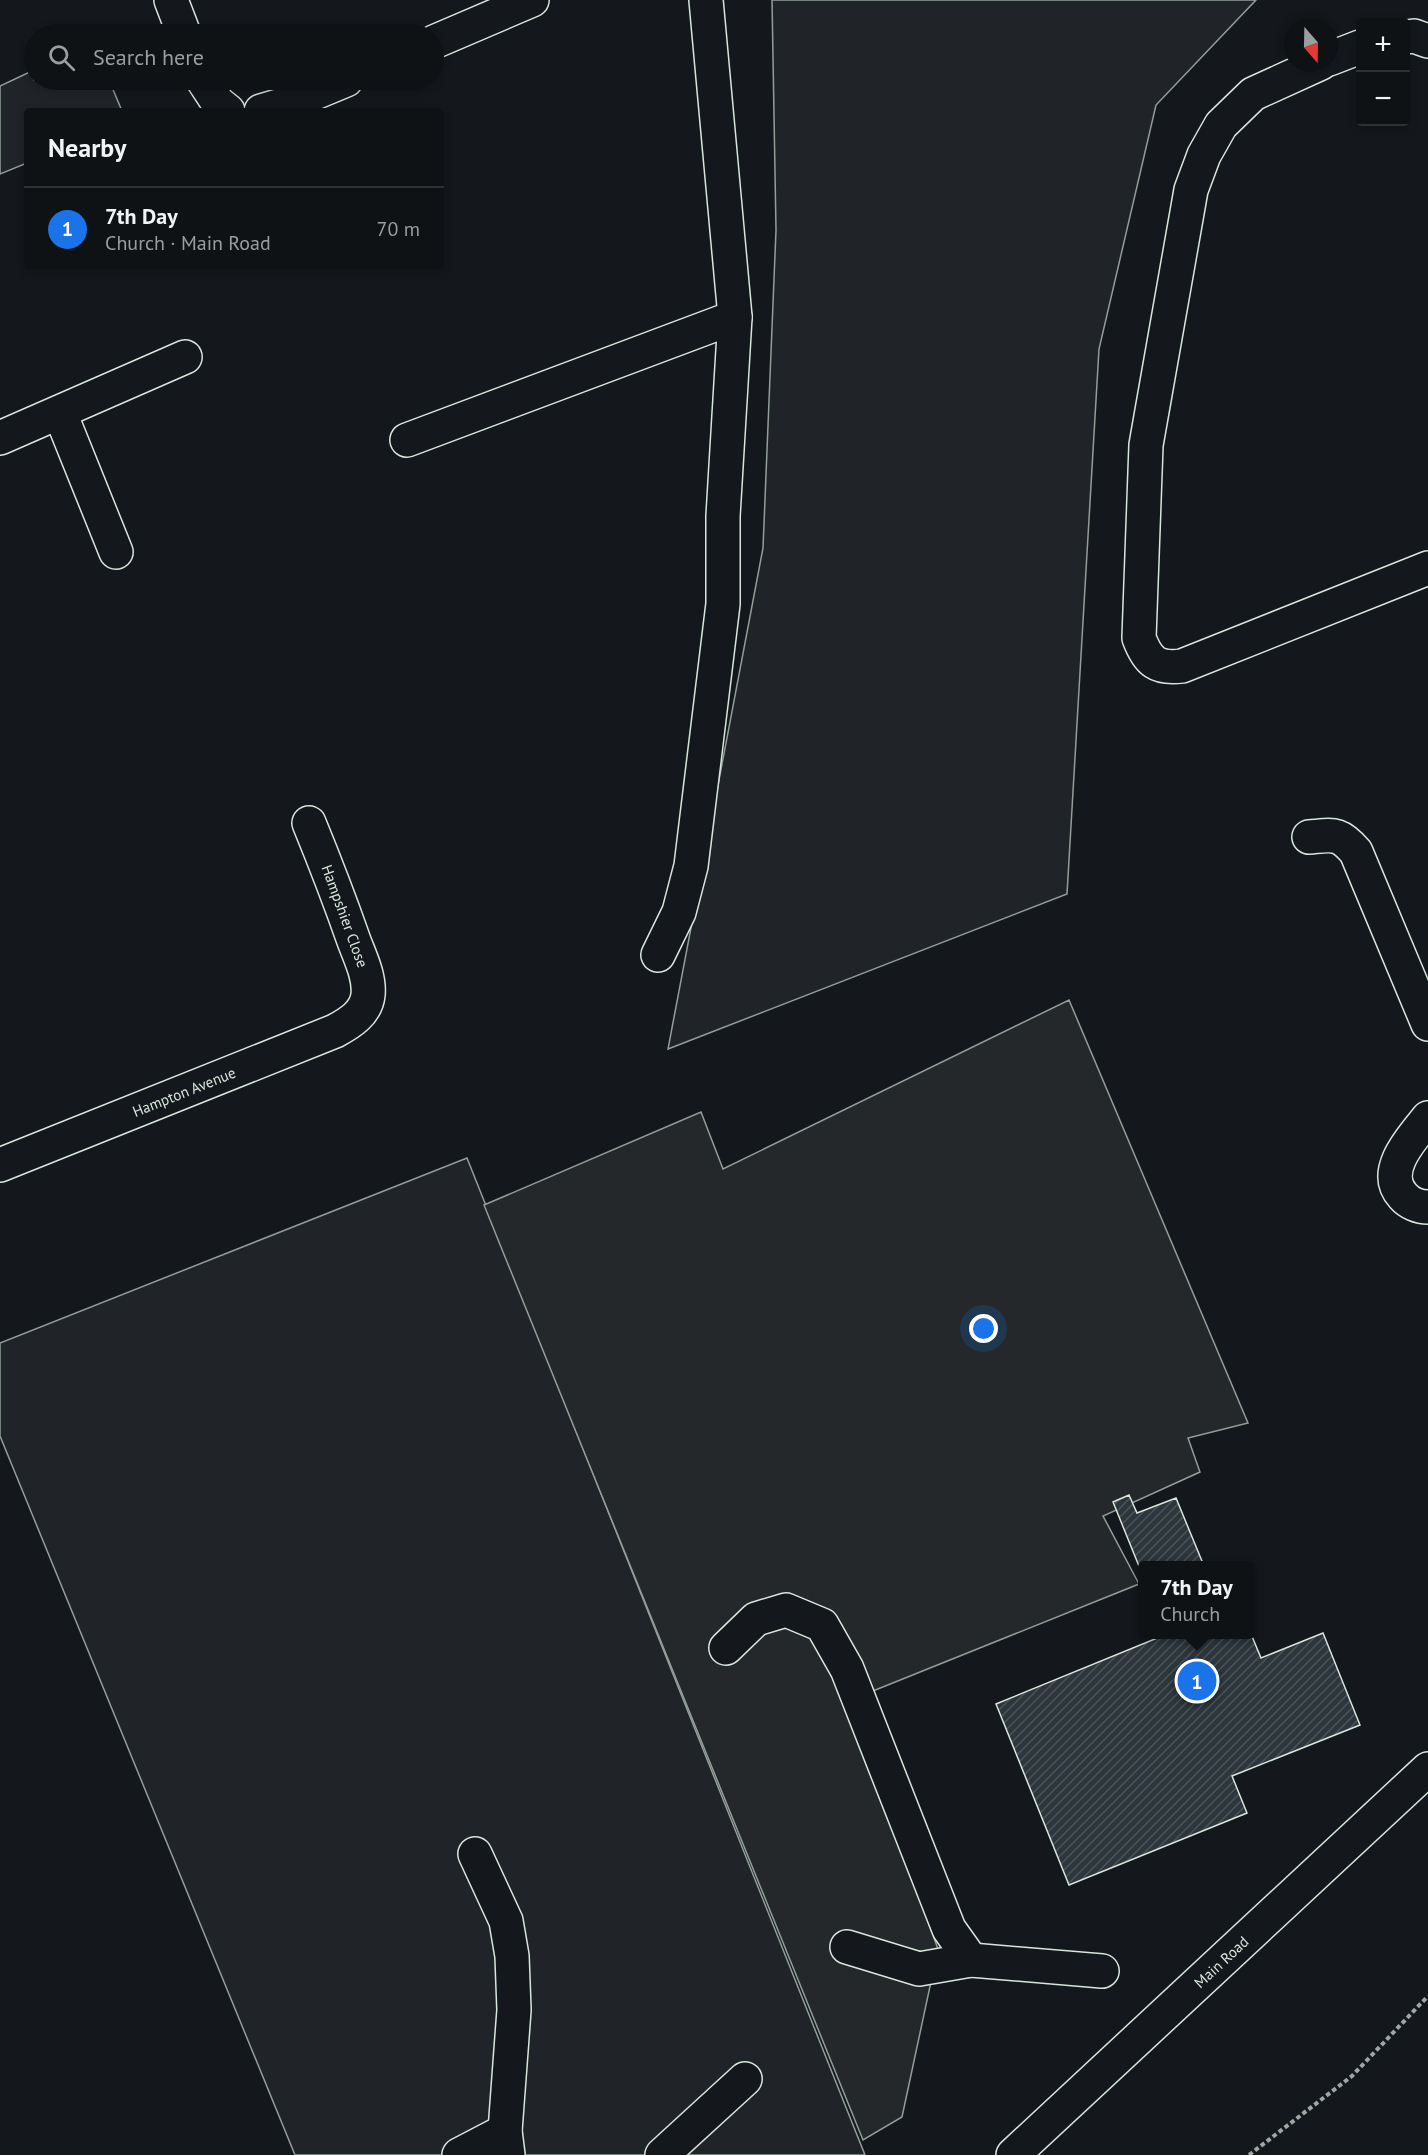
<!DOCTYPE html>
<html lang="en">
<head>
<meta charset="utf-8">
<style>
  :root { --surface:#0f1215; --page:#181b1e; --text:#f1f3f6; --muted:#9b9ea0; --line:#2f3234; --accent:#1a73e8 }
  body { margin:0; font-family:"PT Sans",sans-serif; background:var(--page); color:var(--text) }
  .controls { position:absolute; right:18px; top:18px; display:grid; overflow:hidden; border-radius:6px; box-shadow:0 3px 9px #0003 }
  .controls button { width:54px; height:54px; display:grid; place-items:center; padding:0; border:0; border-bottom:2px solid var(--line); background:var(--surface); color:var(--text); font:30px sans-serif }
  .compass { position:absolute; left:1284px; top:18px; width:54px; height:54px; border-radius:50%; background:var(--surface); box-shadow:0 3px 9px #0003; rotate:160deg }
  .you { position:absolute; left:984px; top:1329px; width:21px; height:21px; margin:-15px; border:4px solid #fff; border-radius:50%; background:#1a73e8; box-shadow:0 0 0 9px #1a73e833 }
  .badge { display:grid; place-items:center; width:39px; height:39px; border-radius:50%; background:var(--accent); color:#fff; font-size:20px; font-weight:700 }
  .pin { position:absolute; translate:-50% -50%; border:3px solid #fff; box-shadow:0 2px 6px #0006 }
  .popup { position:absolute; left:1138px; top:1561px; width:117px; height:78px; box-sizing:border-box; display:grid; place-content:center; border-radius:6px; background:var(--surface); filter:drop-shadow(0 2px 4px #0005); font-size:20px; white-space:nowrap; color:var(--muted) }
  .popup b { font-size:22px; color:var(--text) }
  .popup::after { content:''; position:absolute; left:50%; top:100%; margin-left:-12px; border:12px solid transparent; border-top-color:var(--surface) }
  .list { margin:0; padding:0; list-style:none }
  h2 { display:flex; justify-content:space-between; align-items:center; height:78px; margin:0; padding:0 24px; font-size:26px }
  h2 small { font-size:20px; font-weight:400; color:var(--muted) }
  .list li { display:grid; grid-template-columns:39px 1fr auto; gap:18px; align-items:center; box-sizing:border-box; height:84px; padding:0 24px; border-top:2px solid var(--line) }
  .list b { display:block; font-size:22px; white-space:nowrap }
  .list p { margin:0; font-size:20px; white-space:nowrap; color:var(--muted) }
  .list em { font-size:20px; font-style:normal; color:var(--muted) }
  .icon { flex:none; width:33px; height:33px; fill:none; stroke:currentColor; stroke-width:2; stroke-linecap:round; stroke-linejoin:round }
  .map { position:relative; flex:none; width:1428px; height:2155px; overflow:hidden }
  .search { position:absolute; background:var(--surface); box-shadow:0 3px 9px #0003; left:24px; top:24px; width:420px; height:66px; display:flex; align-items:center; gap:15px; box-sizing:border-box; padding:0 21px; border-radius:33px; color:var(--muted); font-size:22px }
  .panel { position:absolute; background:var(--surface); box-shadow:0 3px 9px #0003; left:24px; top:108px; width:420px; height:162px; border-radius:6px }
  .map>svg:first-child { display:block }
  .green { fill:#202428; stroke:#939e99; stroke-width:1.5 }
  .parking { fill:#24282b; stroke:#939e99; stroke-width:1.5 }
  .building { fill:url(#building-hatch); stroke:#d8e6dc; stroke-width:1.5 }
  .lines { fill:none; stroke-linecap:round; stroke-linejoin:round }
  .minor-casing { stroke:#d8e6dc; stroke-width:36 }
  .path { stroke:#9da8a2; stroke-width:4; stroke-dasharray:4.5 3; stroke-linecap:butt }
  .minor { stroke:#14181c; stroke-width:33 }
  .labels { text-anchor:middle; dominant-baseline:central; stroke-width:4.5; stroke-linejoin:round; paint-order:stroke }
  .street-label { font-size:15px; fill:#d8e6dc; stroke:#14181c }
</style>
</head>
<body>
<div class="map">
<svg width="1428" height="2155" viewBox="0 0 1428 2155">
  <defs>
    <pattern id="building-hatch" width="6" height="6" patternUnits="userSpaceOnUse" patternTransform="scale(1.5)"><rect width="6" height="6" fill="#2c363c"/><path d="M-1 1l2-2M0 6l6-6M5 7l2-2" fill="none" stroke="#4a5358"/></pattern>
  </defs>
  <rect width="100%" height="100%" fill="#14181c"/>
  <!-- green -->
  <path class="green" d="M 772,0 L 1256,0 L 1156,105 L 1099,349 L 1067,894 L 668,1049 L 763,548 L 776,230 Z
    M 34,70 L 34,80 L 109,80 L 122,111 L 27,111 L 27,163 L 0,174 L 0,86 Z
    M 467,1158 L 865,2155 L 295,2155 L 0,1436 L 0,1343 Z"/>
  <!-- parking -->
  <path class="parking" d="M 1069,1000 L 1248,1423 L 1188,1438 L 1200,1472 L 1103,1516 L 1139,1584 L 848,1701 L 938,1949 L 902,2117 L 863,2140 L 484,1205 L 701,1112 L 723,1169 Z"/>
  <!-- building -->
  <path class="building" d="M 1129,1495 L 1137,1513 L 1176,1498 L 1204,1566 L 1143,1566 L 1143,1576 L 1113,1502 Z
    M 1323,1633 L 1360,1725 L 1232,1776 L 1247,1813 L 1069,1885 L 996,1704 L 1167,1634 L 1251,1634 L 1261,1658 Z"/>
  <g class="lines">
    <defs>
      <g id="minor">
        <path d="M 171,0 L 184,34"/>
        <path d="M 1406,37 L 1414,36 L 1428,41"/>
        <path d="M 434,42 L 532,0"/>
        <path d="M 1329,59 L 1360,47"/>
        <path d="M 1321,63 L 1253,94 L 1221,125 L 1204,155 L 1191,190 L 1146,445 L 1139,638 C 1148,662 1157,669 1182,666 L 1428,568"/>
        <path d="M 203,80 L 218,103 L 228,111"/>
        <path d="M 261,111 L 298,100 L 346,80"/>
        <path d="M 60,413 L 116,552"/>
        <path d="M 0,438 L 185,357"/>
        <path d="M 407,440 L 735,317"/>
        <path d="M 1309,837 C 1334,835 1339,832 1356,852 L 1428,1024"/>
        <path d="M 658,955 L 679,912 L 691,866 L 723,604 L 723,516 L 735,317 L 706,0"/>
        <path d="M 1428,1118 C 1413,1137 1380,1171 1403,1196 C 1409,1203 1419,1207 1428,1207"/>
        <path id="s1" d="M 0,1165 L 335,1031 C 350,1023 366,1013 368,995 C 370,977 360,957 354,941 C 340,901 325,862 309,823"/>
        <path d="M 726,1648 L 756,1619 L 786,1610 L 822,1625 L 847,1669 L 949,1929 L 971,1960 L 1102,1971"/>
        <path d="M 475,1854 L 506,1921 L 512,1956 L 514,2010 L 505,2131 L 508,2155"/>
        <path d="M 847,1947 L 919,1969 L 971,1960"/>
        <path d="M 459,2155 L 505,2131"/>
        <path d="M 662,2155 L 745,2079"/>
        <path id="s2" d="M 1013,2155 L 1428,1769"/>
      </g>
    </defs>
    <!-- minor casing -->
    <use href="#minor" class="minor-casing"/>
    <!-- path -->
    <path class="path" d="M 1249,2155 L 1352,2076 L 1428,1996"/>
    <!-- minor -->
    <use href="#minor" class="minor"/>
  </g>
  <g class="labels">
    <!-- street labels -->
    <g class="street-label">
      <text transform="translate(345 916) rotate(70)">Hampshier Close</text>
      <text stroke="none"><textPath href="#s1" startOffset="198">Hampton Avenue</textPath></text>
      <text stroke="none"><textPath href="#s2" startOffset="284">Main Road</textPath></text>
    </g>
  </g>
</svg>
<div class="controls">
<button>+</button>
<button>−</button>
</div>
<svg class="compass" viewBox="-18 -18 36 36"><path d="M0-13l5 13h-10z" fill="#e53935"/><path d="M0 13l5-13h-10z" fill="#9b9ea0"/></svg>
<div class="you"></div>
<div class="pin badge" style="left:1197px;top:1681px">1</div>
<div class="popup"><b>7th Day</b>Church</div>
<div class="search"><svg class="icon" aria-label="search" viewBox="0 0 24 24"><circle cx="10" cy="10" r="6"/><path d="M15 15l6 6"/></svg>Search here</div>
<section class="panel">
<h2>Nearby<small></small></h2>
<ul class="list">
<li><span class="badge">1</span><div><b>7th Day</b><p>Church · Main Road</p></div><em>70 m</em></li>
</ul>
</section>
</div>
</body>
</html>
